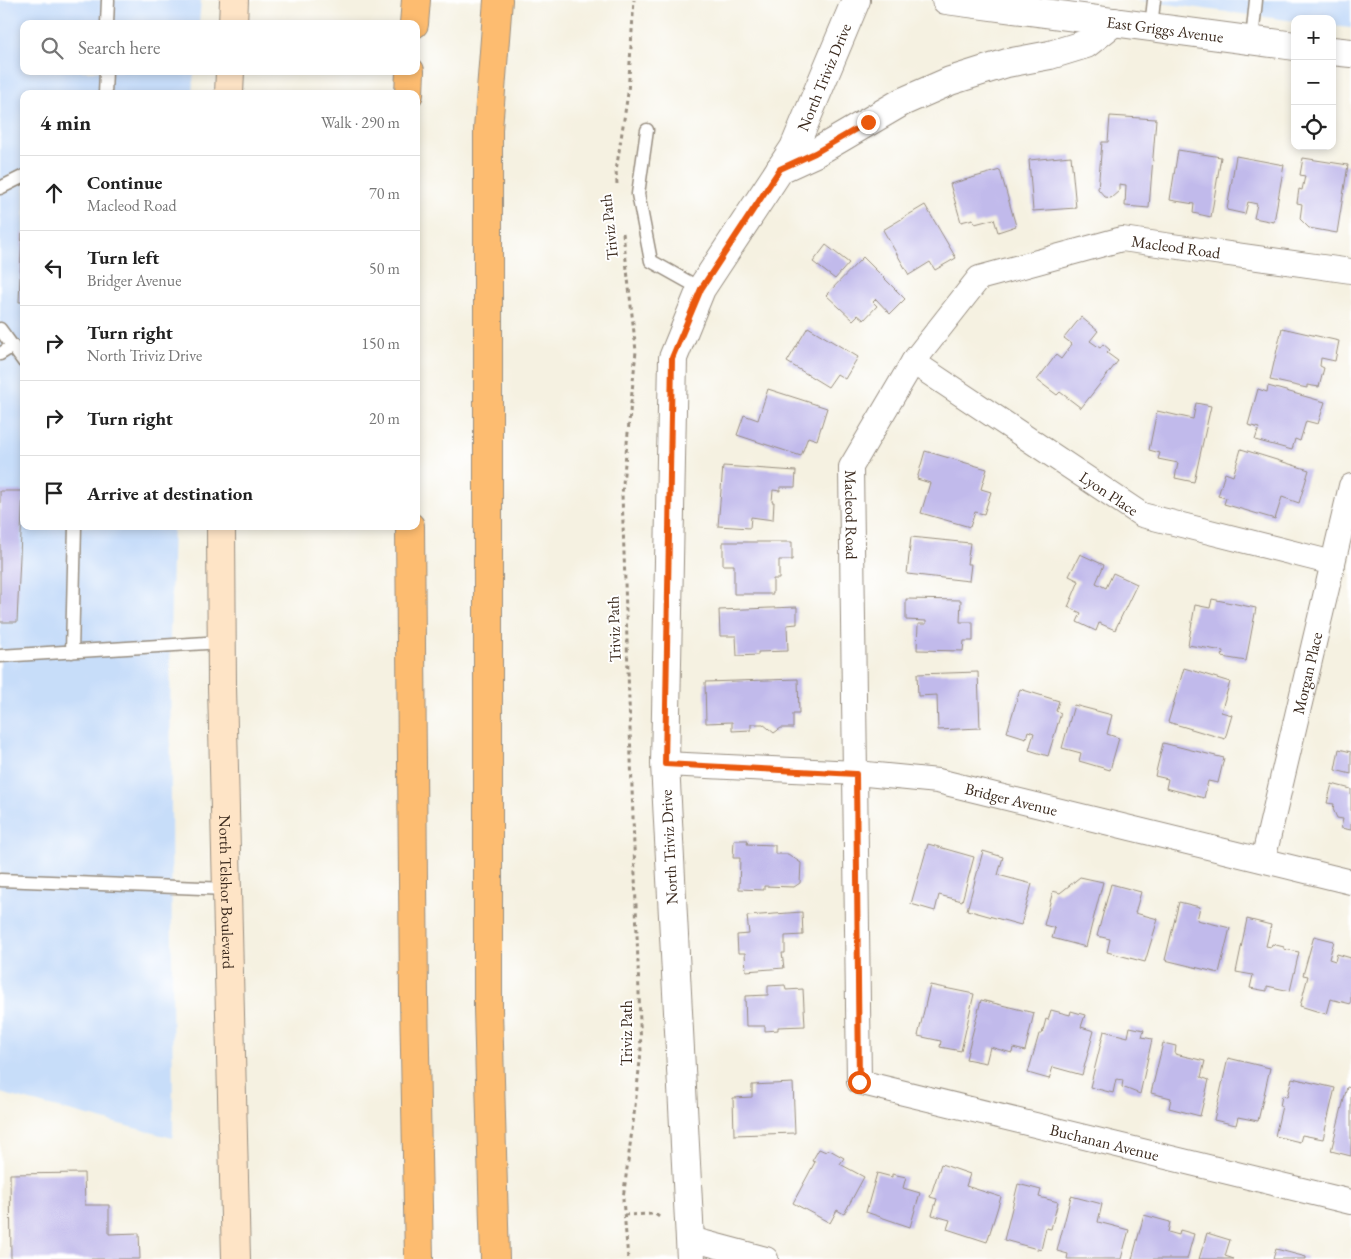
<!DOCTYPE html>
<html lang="en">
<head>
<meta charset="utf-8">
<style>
  :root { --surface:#fff; --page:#f2f2f2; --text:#222; --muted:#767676; --line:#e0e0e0 }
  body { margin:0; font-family:"EB Garamond",serif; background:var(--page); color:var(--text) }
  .controls { position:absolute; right:15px; top:15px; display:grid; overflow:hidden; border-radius:10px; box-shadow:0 2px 8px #0003 }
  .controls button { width:45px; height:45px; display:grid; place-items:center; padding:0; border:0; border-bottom:1px solid var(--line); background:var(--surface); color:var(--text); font:25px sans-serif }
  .stop { position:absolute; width:15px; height:15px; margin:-11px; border:4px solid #ea580c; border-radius:50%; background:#fff }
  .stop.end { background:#ea580c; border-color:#fff; box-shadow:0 1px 5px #0008 }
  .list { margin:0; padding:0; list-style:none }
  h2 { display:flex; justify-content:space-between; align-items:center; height:65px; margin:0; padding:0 20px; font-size:21px }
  h2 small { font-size:16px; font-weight:400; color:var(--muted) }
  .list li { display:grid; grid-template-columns:32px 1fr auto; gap:15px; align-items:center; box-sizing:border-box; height:75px; padding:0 20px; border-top:1px solid var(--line) }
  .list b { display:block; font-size:19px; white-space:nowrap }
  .list p { margin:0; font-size:16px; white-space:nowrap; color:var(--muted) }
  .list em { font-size:16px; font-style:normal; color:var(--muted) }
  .icon { flex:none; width:28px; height:28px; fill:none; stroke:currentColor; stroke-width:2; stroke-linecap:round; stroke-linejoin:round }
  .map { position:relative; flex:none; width:1351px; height:1259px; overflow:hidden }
  .search { position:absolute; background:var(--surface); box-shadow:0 2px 8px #0003; left:20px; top:20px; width:400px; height:55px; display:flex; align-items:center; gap:12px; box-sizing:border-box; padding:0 18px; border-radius:10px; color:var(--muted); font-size:19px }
  .panel { position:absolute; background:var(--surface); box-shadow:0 2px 8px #0003; left:20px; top:90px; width:400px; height:440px; border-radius:10px }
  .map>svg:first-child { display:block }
  .built { fill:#c7ddf9 }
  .building { fill:#c1baeb }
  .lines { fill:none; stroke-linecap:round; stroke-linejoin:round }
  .service-casing { stroke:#988e80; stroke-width:15 }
  .minor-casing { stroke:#988e80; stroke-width:26 }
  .tertiary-casing { stroke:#988e80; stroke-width:30 }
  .secondary-casing { stroke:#988e80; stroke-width:30 }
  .motorway-casing { stroke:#988e80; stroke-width:30 }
  .path { stroke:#988e80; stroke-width:3; stroke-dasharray:4 4; stroke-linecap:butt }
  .service { stroke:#fff; stroke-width:12 }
  .minor { stroke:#fff; stroke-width:24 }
  .tertiary { stroke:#fff; stroke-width:28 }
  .secondary { stroke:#fee4c6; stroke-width:28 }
  .motorway { stroke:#fdbc70; stroke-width:28 }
  .route { stroke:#ea580c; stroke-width:6 }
  .labels { text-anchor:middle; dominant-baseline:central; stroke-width:4; stroke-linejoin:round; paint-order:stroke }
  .street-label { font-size:16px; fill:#3b2a1e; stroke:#fff }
</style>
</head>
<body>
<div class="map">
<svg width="1351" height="1259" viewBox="0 0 1351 1259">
  <rect width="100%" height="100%" fill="#fff"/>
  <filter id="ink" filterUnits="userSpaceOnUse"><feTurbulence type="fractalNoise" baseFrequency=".02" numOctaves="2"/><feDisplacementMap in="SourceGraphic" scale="10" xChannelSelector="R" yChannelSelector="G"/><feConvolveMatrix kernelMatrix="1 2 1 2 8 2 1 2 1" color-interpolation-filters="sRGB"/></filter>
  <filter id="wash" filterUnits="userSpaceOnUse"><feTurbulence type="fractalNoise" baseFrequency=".0096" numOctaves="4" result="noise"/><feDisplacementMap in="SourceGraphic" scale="20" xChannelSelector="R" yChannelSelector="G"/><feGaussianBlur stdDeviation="1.12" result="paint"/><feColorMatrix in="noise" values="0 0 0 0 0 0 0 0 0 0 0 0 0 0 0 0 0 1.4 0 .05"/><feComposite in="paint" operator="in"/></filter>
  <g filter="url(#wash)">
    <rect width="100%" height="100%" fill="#f5f1e1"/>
    <!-- built -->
    <path class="built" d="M 0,0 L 201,0 L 199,24 L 24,24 L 24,71 L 194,71 L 192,94 L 24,94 L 24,526 L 173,526 L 170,634 L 173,1138 L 0,1093 Z
      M 1137,0 L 1351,0 L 1351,28 L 1332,26 L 1332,19 L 1295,19 L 1295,21 Z"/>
    <g id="blocks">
      <!-- building -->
      <path class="building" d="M 1110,116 L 1156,119 L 1149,208 L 1125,206 L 1126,185 L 1119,184 L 1119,191 L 1111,198 L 1105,197 L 1098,189 L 1102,142 L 1108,142 Z
        M 1178,150 L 1221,157 L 1211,217 L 1193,213 L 1194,204 L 1170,200 Z
        M 1071,156 L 1076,208 L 1033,211 L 1029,160 Z
        M 1236,156 L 1284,165 L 1274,222 L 1254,218 L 1257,204 L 1248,202 L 1245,214 L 1227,210 Z
        M 1303,158 L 1348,165 L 1337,233 L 1309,228 L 1300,219 L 1302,204 L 1297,203 L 1299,189 L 1302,190 L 1305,176 L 1300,175 Z
        M 1000,170 L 1016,226 L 998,232 L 994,219 L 975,224 L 973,219 L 961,222 L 950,184 Z
        M 925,205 L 956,258 L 935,270 L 930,262 L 909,275 L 883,230 Z
        M 22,233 L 24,233 L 24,302 L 19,302 Z
        M 826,245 L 849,263 L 835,279 L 813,262 Z
        M 863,257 L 905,299 L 890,314 L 876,299 L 873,302 L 877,306 L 864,320 L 858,315 L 853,320 L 826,295 Z
        M 1081,317 L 1098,331 L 1090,341 L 1100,348 L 1103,344 L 1110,350 L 1107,353 L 1118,361 L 1081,408 L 1060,392 L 1057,395 L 1037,380 L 1056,355 L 1061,359 L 1072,344 L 1064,338 Z
        M 808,327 L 858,357 L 845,379 L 837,374 L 828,387 L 787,362 Z
        M 1282,328 L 1339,341 L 1335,361 L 1321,358 L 1320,366 L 1324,368 L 1319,387 L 1307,385 L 1307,388 L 1270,380 Z
        M 1268,386 L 1325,402 L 1318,424 L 1306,421 L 1300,441 L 1295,439 L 1292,450 L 1255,440 L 1259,428 L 1248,425 L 1258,389 L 1267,392 Z
        M 768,389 L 827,408 L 817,440 L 808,437 L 801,456 L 737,435 L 744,415 L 758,420 Z
        M 1196,403 L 1211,406 L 1194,482 L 1175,478 L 1178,463 L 1158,459 L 1160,453 L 1149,450 L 1157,411 L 1193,419 Z
        M 1241,449 L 1309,470 L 1299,503 L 1282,497 L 1275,519 L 1224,504 L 1226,498 L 1218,496 L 1225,473 L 1233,476 Z
        M 925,451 L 987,469 L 981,489 L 991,492 L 984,514 L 975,512 L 970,527 L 921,513 L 930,483 L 917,479 Z
        M 723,466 L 796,471 L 795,487 L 780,487 L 780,491 L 773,490 L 772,502 L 774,502 L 773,520 L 751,517 L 750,528 L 718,526 Z
        M 0,491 L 23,491 L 17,622 L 0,622 Z
        M 911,537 L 970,543 L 967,564 L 971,564 L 969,581 L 907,574 Z
        M 723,542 L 792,542 L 792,560 L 779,560 L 779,579 L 773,579 L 773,594 L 734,594 L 734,565 L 723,565 Z
        M 1080,554 L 1104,565 L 1096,583 L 1106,588 L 1113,573 L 1137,584 L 1115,630 L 1099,623 L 1096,631 L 1077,622 L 1081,613 L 1068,607 L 1079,581 L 1069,576 Z
        M 906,599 L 961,600 L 960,622 L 973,622 L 973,641 L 964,641 L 963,651 L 917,650 L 918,624 L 926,624 L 926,621 L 906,620 Z
        M 1212,599 L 1256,608 L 1246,661 L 1222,657 L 1223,651 L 1188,645 L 1195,605 L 1210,608 Z
        M 797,607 L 797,624 L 787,625 L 788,651 L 758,652 L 758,655 L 737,656 L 736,636 L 720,636 L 719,610 Z
        M 1184,668 L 1230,682 L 1221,712 L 1232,715 L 1225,739 L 1168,722 Z
        M 978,672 L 980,728 L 938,730 L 937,695 L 918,696 L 917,674 Z
        M 798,679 L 799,714 L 793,714 L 793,728 L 781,728 L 774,733 L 763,724 L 751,724 L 751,730 L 732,731 L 732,722 L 706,723 L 705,682 Z
        M 1020,689 L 1059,701 L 1056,711 L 1061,713 L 1048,756 L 1029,750 L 1034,733 L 1028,731 L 1026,738 L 1007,732 Z
        M 1074,705 L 1112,715 L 1107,734 L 1119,738 L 1110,770 L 1079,761 L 1081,753 L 1062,748 Z
        M 1163,743 L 1224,758 L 1218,783 L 1208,781 L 1204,798 L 1166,788 L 1168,779 L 1155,776 Z
        M 1339,749 L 1351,752 L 1351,774 L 1335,770 Z
        M 1332,784 L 1351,789 L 1351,830 L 1341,828 L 1343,819 L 1337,818 L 1333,809 L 1334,804 L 1327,803 Z
        M 734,840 L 748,840 L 747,844 L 775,845 L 775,854 L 788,854 L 801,863 L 800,883 L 794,887 L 764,886 L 764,890 L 739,889 L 740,858 L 733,858 Z
        M 928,844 L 974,857 L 962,901 L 939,895 L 935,911 L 911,904 Z
        M 983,851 L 1003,857 L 998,875 L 1032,884 L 1021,925 L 967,910 Z
        M 1080,877 L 1103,882 L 1086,947 L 1052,938 L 1055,928 L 1044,925 L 1053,891 L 1060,893 Z
        M 1111,884 L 1141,892 L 1135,913 L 1158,919 L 1145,962 L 1107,952 L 1110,939 L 1097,936 Z
        M 1179,902 L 1200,907 L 1197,920 L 1230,928 L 1219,973 L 1165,960 Z
        M 802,912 L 803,935 L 785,936 L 785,953 L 782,953 L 784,968 L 746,971 L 745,953 L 738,953 L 737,935 L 749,934 L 747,916 Z
        M 1247,919 L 1271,925 L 1266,946 L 1271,947 L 1272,944 L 1284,947 L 1284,949 L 1299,952 L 1290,991 L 1267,986 L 1267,991 L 1250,988 L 1253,975 L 1236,972 Z
        M 1314,936 L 1334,941 L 1329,959 L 1335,961 L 1337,954 L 1351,958 L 1351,1004 L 1330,999 L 1326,1014 L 1300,1006 L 1308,976 L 1303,975 Z
        M 785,985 L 786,990 L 803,989 L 805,1026 L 778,1027 L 778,1030 L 765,1031 L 765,1026 L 746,1026 L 745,996 L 768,995 L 768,986 Z
        M 930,985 L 974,994 L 961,1051 L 940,1047 L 941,1041 L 918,1036 Z
        M 981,1000 L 1034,1013 L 1025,1051 L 1013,1048 L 1012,1053 L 990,1047 L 986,1063 L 966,1059 Z
        M 1051,1010 L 1070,1015 L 1071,1011 L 1085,1015 L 1081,1027 L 1094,1031 L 1082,1075 L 1053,1067 L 1049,1079 L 1028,1073 L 1039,1034 L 1042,1034 L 1046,1019 L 1048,1020 Z
        M 1130,1027 L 1144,1030 L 1142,1037 L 1152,1039 L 1140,1094 L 1122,1087 L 1123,1080 L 1116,1079 L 1113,1093 L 1090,1087 L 1104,1031 L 1128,1037 Z
        M 1163,1043 L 1176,1046 L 1175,1054 L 1205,1061 L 1201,1077 L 1209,1080 L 1200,1116 L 1169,1108 L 1171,1098 L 1151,1093 Z
        M 1228,1058 L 1270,1068 L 1258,1121 L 1238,1117 L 1236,1125 L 1214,1120 Z
        M 1292,1078 L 1335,1088 L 1323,1139 L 1302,1135 L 1300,1142 L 1275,1136 L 1282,1106 L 1280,1106 L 1282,1096 L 1287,1097 Z
        M 793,1083 L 795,1133 L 734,1135 L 733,1098 L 752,1097 L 752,1085 Z
        M 1347,1087 L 1351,1088 L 1351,1156 L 1331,1151 Z
        M 819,1149 L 826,1152 L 828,1149 L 844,1158 L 840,1164 L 864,1177 L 844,1214 L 837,1210 L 830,1223 L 793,1203 L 815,1162 L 812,1161 Z
        M 941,1164 L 970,1174 L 966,1186 L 1001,1197 L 987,1242 L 947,1229 L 950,1220 L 932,1215 L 937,1199 L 930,1197 Z
        M 84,1173 L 85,1205 L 109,1205 L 109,1234 L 139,1233 L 140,1259 L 11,1259 L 10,1174 Z
        M 877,1173 L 892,1177 L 892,1174 L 906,1177 L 903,1188 L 920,1193 L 910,1227 L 866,1212 Z
        M 1018,1184 L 1041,1190 L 1039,1197 L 1058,1202 L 1051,1229 L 1046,1228 L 1041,1250 L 1004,1240 Z
        M 1071,1196 L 1102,1204 L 1098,1222 L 1129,1230 L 1121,1259 L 1067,1259 L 1068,1254 L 1057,1251 Z
        M 1144,1215 L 1170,1222 L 1168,1232 L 1179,1235 L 1180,1230 L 1194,1234 L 1187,1259 L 1132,1259 Z
        M 1207,1233 L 1230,1240 L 1225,1256 L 1234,1259 L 1199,1259 Z
        M 1276,1249 L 1306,1257 L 1306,1259 L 1273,1259 Z"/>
    </g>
  </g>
  <g filter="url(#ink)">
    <use href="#blocks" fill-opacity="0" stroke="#988e80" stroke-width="1"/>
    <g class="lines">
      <defs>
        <path id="service" d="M 107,24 L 108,0
          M 1151,27 L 1154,0
          M 1252,40 L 1256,0
          M 105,94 L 106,71
          M 647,130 L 638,194 L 651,261 L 701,289
          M 0,188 L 24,176
          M 0,329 L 24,362
          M 0,354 L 13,346
          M 72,652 L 75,526
          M 0,656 L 222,642
          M 0,880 L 227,889"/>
        <g id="minor">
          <path id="s1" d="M 1351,271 L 1122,239 L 979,278 L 913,362 L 851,467 L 859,1082 L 1351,1202"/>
          <path id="s2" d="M 913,362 L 1142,515 L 1333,563"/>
          <path id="s3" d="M 665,764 L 856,773 L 938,781 L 1351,882"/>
          <path id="s4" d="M 1263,860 L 1351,486"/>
          <path d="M 691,1239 L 766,1259"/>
        </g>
        <g id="tertiary">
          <path id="s5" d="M 946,0 L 1295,46"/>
          <path d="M 1332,51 L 1351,53"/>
          <path d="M 780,169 L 815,153 L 902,102 L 950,81 L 1007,63 L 1050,55 L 1086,44 L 1114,22"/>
          <path id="s6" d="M 691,1259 L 665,764 L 673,358 L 701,289 L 794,148 L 856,0"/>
        </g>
        <g id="secondary">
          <path d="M 233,24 L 234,0"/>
          <path d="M 229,94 L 230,71"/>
          <path id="s7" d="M 221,526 L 222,687 L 236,1259"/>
        </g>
        <path id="motorway" d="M 414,24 L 416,0
          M 409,94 L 410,71
          M 410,526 L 414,999 L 419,1259
          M 495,1259 L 488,1009 L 488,129 L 498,0"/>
      </defs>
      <!-- service casing -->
      <use href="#service" class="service-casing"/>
      <!-- minor casing -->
      <use href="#minor" class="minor-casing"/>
      <!-- tertiary casing -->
      <use href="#tertiary" class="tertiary-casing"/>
      <!-- secondary casing -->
      <use href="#secondary" class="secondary-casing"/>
      <!-- motorway casing -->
      <use href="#motorway" class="motorway-casing"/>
      <!-- path -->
      <path class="path" d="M 617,184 L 616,171 L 628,93 L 634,0
        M 623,233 L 636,351 L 622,494 L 641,1052 L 634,1115 L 623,1199 L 628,1259
        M 624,1215 L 655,1214 L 662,1219"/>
      <!-- service -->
      <use href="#service" class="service"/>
      <!-- minor -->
      <use href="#minor" class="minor"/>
      <!-- tertiary -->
      <use href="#tertiary" class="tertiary"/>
      <!-- secondary -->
      <use href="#secondary" class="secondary"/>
      <!-- motorway -->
      <use href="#motorway" class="motorway"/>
    </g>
  </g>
  <g class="lines" filter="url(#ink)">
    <!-- route -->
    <path class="route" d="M 859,1082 L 856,774 L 665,764 L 672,358 L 701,289 L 780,169 L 815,153 L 868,122"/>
  </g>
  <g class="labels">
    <!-- street labels -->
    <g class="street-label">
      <text stroke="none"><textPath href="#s5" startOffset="221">East Griggs Avenue</textPath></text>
      <text stroke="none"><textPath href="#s6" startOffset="1222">North Triviz Drive</textPath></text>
      <text transform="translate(609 227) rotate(-96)">Triviz Path</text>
      <text transform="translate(1176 247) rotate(8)">Macleod Road</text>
      <text stroke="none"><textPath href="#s2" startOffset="236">Lyon Place</textPath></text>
      <text stroke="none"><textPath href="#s1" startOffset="656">Macleod Road</textPath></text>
      <text transform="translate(614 629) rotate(-92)">Triviz Path</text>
      <text stroke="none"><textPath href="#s4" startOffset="192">Morgan Place</textPath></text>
      <text stroke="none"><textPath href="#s3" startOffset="349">Bridger Avenue</textPath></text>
      <text transform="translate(669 847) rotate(-93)">North Triviz Drive</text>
      <text stroke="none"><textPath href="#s7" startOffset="366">North Telshor Boulevard</textPath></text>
      <text transform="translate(626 1033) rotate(-90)">Triviz Path</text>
      <text stroke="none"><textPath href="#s1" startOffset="1476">Buchanan Avenue</textPath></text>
    </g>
  </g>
</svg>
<div class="controls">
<button>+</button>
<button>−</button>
<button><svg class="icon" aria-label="locate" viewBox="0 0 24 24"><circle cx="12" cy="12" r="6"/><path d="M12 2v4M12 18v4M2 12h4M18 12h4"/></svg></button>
</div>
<div class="stop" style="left:859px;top:1082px"></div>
<div class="stop end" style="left:868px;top:122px"></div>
<div class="search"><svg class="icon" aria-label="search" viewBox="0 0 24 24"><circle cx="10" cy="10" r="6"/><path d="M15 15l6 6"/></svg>Search here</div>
<section class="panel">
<h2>4 min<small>Walk · 290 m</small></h2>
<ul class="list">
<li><svg class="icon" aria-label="ahead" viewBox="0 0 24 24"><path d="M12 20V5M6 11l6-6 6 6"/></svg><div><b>Continue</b><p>Macleod Road</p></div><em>70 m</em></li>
<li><svg class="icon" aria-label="left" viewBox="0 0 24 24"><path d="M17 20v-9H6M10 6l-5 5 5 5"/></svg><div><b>Turn left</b><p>Bridger Avenue</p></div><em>50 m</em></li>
<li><svg class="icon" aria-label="right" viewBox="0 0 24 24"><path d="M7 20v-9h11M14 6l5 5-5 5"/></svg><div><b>Turn right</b><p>North Triviz Drive</p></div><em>150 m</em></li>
<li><svg class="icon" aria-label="right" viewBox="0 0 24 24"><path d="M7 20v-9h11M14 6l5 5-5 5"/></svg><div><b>Turn right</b></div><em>20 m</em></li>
<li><svg class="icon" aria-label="arrive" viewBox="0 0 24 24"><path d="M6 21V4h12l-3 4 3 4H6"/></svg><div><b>Arrive at destination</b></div></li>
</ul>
</section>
</div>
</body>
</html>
